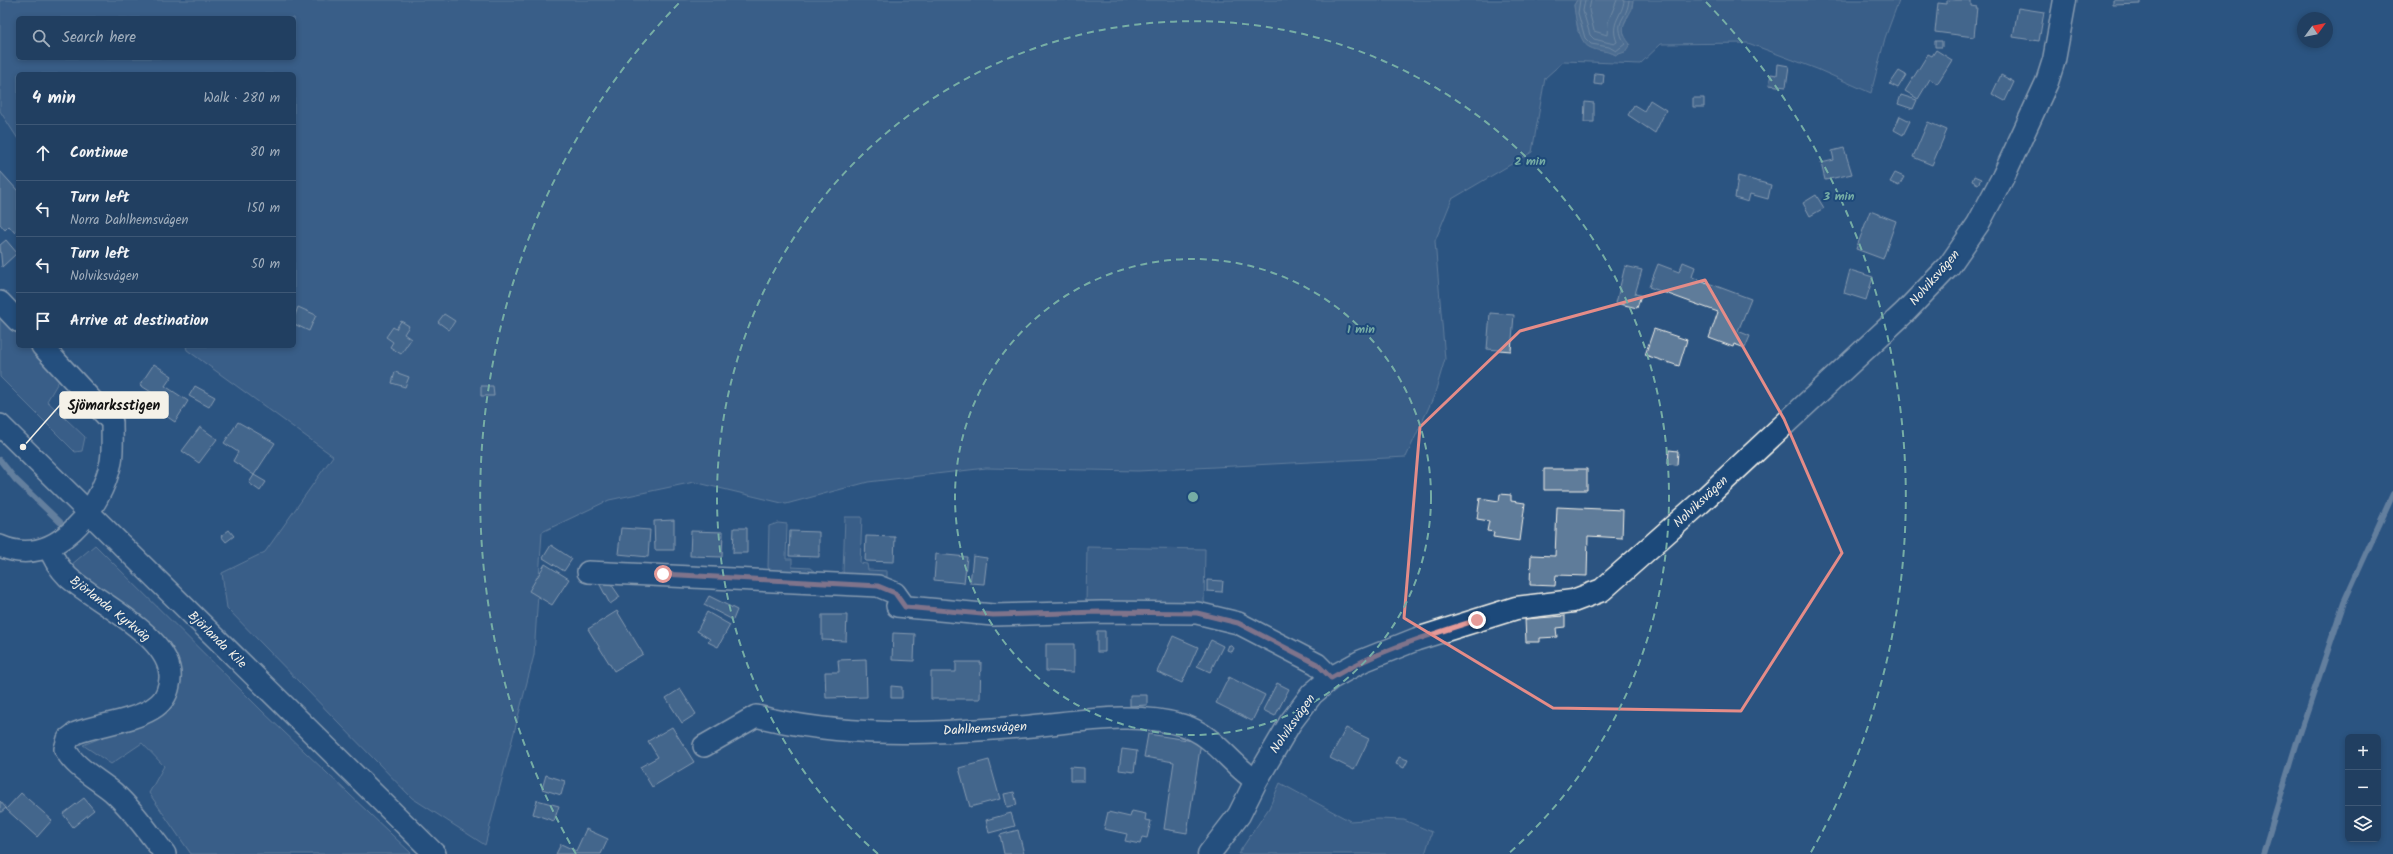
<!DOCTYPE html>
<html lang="en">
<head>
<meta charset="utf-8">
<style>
  :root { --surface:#213f61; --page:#2d4a6a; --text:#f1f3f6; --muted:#a2afbd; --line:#3e5876 }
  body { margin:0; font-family:Kalam,sans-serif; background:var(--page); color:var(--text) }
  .controls { position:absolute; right:12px; bottom:12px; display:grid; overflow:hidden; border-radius:6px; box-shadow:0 2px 6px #0003 }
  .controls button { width:36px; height:36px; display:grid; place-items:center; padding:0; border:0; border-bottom:1px solid var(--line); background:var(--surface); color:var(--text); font:20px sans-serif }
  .compass { position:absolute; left:2297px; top:12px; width:36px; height:36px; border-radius:50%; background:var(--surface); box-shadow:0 2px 6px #0003; rotate:57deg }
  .stop { position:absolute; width:12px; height:12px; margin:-9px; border:3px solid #e69b98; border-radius:50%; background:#fff }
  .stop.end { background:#e69b98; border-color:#fff; box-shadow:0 1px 4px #0008 }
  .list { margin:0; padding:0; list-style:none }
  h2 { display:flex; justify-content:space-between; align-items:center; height:52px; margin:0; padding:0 16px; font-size:17px }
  h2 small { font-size:13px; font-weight:400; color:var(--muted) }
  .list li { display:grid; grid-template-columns:26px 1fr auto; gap:12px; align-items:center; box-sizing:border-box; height:56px; padding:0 16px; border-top:1px solid var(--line) }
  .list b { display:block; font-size:15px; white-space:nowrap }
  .list p { margin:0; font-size:13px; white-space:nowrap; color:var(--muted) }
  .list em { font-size:13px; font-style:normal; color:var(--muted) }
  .icon { flex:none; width:22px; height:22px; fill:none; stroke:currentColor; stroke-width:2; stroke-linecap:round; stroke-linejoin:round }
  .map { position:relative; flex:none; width:2393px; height:854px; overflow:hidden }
  .search { position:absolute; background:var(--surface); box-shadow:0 2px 6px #0003; left:16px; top:16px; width:280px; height:44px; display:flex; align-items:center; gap:10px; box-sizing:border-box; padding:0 14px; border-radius:6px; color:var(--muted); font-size:15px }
  .panel { position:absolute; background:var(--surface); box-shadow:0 2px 6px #0003; left:16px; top:72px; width:280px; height:276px; border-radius:6px }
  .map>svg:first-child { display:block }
  .green { fill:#496b90; stroke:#9eaebc; fill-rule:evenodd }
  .water { fill:#738ca6; stroke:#a7b4c0 }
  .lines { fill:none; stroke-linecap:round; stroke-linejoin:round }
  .shore { stroke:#c0c9ce; stroke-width:1 }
  .stream { stroke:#a7b4c0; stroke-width:6 }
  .building { fill:#5e7b9a; stroke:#f4f1e8 }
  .minor-casing { stroke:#f4f1e8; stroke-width:24 }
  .tertiary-casing { stroke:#f4f1e8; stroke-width:25 }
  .minor { stroke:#1f4a7a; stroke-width:21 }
  .tertiary { stroke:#1f4a7a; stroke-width:22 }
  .route { stroke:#e69b98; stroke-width:5 }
  .marked { fill:none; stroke:#e58c88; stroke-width:3; stroke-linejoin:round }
  .ring { fill:none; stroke:#76ada5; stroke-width:2; stroke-dasharray:7 5 }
  .labels { text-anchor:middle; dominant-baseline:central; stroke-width:4; stroke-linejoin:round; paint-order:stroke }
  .street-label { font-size:13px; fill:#f4f1e8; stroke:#1f4a7a }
  .centre { fill:#76ada5; stroke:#1f4a7a; stroke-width:2 }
  .ring-label { font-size:12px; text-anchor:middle; font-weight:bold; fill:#76ada5; stroke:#1f4a7a; stroke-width:4; stroke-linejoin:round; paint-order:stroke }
  .leader { fill:none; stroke:#f4f1e8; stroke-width:1.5 }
  .callout-dot { fill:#f4f1e8; stroke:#1f4a7a; stroke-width:1.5 }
  .callout { fill:#f4f1e8; stroke:#f4f1e8; stroke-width:1.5 }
  .callout-label { font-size:14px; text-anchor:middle; font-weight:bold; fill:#111 }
</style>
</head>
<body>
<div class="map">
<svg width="2393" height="854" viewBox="0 0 2393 854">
  <rect width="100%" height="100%" fill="#2c5481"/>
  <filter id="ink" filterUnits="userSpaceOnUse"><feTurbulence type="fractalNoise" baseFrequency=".025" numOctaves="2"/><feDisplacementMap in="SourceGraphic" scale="8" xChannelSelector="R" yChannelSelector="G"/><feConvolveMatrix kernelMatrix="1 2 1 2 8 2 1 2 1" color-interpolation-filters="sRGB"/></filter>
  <g filter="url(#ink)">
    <!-- green -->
    <path class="green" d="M 0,0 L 1577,0 L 1574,5 L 1578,32 L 1598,50 L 1608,51 L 1616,55 L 1624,36 L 1623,26 L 1632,9 L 1633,0 L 1899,0 L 1885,38 L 1871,93 L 1817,69 L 1748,43 L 1661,44 L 1640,64 L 1564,61 L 1545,78 L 1532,152 L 1452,199 L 1435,241 L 1445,359 L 1434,396 L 1406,457 L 1138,471 L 986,468 L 868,482 L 786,504 L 694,482 L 609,500 L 542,532 L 534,655 L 485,845 L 412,798 L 227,608 L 222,573 L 265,552 L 333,456 L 187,350 L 186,346 L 294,346 L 294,74 L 18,74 L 18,139 L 0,111 ZM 18,18 L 294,18 L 294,58 L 18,58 Z
      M 0,316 L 18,335 L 18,346 L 29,346 L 60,379 L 47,401 L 85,437 L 82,451 L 75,452 L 0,377 Z
      M 845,517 L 862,517 L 860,563 L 867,564 L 868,570 L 887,571 L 887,577 L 846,575 L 843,572 Z
      M 778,523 L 787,524 L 786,559 L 792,559 L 792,567 L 810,568 L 815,572 L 770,571 L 768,567 L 769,526 Z
      M 95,545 L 262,711 L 412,854 L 191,854 L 149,793 L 164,766 L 142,743 L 111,764 L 83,745 L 123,729 L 176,694 L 129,609 L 71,565 Z
      M 1087,547 L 1205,549 L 1204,605 L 1086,603 Z
      M 1280,783 L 1350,821 L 1378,819 L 1404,820 L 1432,832 L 1425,854 L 1238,854 L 1269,808 Z"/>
    <!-- water -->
    <path class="water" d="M 1577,0 L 1633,0 C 1631,19 1614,25 1630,44 L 1625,52 L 1616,55 C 1607,50 1598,52 1589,47 C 1579,42 1575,16 1574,5 Z"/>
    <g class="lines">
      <!-- shore -->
      <path class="shore" d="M 1580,0 L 1578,13 L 1585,38 L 1591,44 L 1609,47 L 1616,51 L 1625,44 C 1612,19 1627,22 1629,0
        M 1585,0 L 1583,11 L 1590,35 L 1594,39 L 1614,44 L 1617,42 C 1609,22 1623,16 1624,0
        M 1591,0 L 1589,10 L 1594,31 L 1607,35 L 1608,22 L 1617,0"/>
      <!-- stream -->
      <path class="stream" d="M 0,460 L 15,479 L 60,522
        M 2263,854 L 2296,745 L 2344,602 L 2393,494"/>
    </g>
    <!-- building -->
    <path class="building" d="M 1947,0 L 1971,0 L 1971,6 L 1977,7 L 1974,37 L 1935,32 L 1938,3 L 1947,4 Z
      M 2113,0 L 2140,0 L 2140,4 L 2113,5 Z
      M 2018,8 L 2044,12 L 2039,41 L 2013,37 Z
      M 1935,41 L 1942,41 L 1942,47 L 1935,47 Z
      M 1936,50 L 1952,60 L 1937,84 L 1930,79 L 1918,99 L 1905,91 L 1928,54 L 1932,56 Z
      M 1778,64 L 1789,66 L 1786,87 L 1769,85 L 1771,74 L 1777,75 Z
      M 1899,71 L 1906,75 L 1898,88 L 1890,84 Z
      M 1595,73 L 1604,74 L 1603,85 L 1594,84 Z
      M 2001,75 L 2014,82 L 2005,101 L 1992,94 Z
      M 1901,95 L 1917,100 L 1913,109 L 1898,104 Z
      M 1693,98 L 1704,98 L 1704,107 L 1693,107 Z
      M 1650,100 L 1666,110 L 1655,133 L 1628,115 L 1634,105 L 1644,111 Z
      M 1585,102 L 1594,103 L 1594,122 L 1584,122 Z
      M 1900,116 L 1910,121 L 1903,135 L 1894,130 Z
      M 1928,122 L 1947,130 L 1932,165 L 1913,157 Z
      M 1844,148 L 1852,174 L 1825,180 L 1821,163 L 1834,160 L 1832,151 Z
      M 0,171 L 18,191 L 18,230 L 15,233 L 9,226 L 5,230 L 0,224 Z
      M 1895,173 L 1904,177 L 1899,186 L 1890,182 Z
      M 1738,176 L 1771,185 L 1768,199 L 1750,194 L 1748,202 L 1735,198 Z
      M 1974,176 L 1981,179 L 1978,184 L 1972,181 Z
      M 1816,195 L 1824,208 L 1810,216 L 1803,203 Z
      M 1870,211 L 1896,221 L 1883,259 L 1856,249 Z
      M 6,240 L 17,253 L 2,267 L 0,245 Z
      M 1683,262 L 1695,267 L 1692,277 L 1751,299 L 1738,331 L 1750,336 L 1745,348 L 1734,344 L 1733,347 L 1709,338 L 1718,312 L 1649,287 L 1658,264 L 1679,272 Z
      M 1625,266 L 1642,270 L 1635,294 L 1641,295 L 1637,308 L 1616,303 Z
      M 1850,270 L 1873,277 L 1866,300 L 1844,293 Z
      M 298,307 L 316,315 L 309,331 L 294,324 L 294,318 Z
      M 1490,313 L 1514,315 L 1511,351 L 1487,349 Z
      M 444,314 L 455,321 L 449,330 L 438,322 Z
      M 401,321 L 409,326 L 404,334 L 411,339 L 401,354 L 390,347 L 393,342 L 386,337 L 393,327 L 396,329 Z
      M 1654,329 L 1687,340 L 1679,366 L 1645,355 Z
      M 154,364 L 172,376 L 165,386 L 188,401 L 175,422 L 145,402 L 151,392 L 140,385 Z
      M 395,372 L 409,377 L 405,387 L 392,383 Z
      M 195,386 L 215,397 L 209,407 L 189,396 Z
      M 481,386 L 493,386 L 494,396 L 481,396 Z
      M 238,422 L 275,443 L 254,475 L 233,461 L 238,452 L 224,443 Z
      M 200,427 L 217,439 L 199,463 L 182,451 Z
      M 1669,450 L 1678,451 L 1677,465 L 1668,464 Z
      M 1544,469 L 1587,469 L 1587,490 L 1544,490 Z
      M 254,475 L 266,482 L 260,491 L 249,483 Z
      M 1500,494 L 1511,495 L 1511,501 L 1525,503 L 1520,541 L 1493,537 L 1494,532 L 1487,531 L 1489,521 L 1477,519 L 1480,498 L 1499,501 Z
      M 1557,507 L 1623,510 L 1622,538 L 1588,536 L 1587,576 L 1556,575 L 1555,586 L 1530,585 L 1531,555 L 1555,556 Z
      M 674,520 L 674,550 L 655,550 L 654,521 Z
      M 621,528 L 650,530 L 648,557 L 618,554 Z
      M 734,528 L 747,528 L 747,553 L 733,553 Z
      M 229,530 L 234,536 L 226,542 L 221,536 Z
      M 691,531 L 723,532 L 722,557 L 690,556 Z
      M 790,531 L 819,532 L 819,557 L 789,556 Z
      M 866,536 L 895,537 L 894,562 L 865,561 Z
      M 551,545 L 572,559 L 564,571 L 543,558 Z
      M 936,554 L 967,557 L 964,583 L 934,580 Z
      M 973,556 L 987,558 L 984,584 L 970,583 Z
      M 545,564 L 569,579 L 552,605 L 529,591 Z
      M 1207,580 L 1223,581 L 1222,592 L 1207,591 Z
      M 609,581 L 620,597 L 610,604 L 599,583 Z
      M 709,596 L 737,610 L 733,620 L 704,605 Z
      M 617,611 L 643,654 L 614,671 L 588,629 Z
      M 707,612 L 730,625 L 718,647 L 708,642 L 710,639 L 697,631 Z
      M 822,615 L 847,615 L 846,641 L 822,640 Z
      M 1565,616 L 1565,627 L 1556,628 L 1557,637 L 1540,638 L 1540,642 L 1526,642 L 1525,619 Z
      M 1097,631 L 1105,631 L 1105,652 L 1097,652 Z
      M 893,633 L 915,634 L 914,661 L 892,660 Z
      M 1173,636 L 1198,647 L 1182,683 L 1157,672 Z
      M 1211,640 L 1223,646 L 1210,672 L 1197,666 Z
      M 1046,644 L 1074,644 L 1074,672 L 1046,671 Z
      M 1229,645 L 1234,648 L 1232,652 L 1227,650 Z
      M 866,659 L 867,697 L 826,698 L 825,672 L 839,672 L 838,660 Z
      M 956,662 L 981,662 L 980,699 L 931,699 L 931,672 L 956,672 Z
      M 1229,677 L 1265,695 L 1252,721 L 1216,703 Z
      M 1277,683 L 1289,689 L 1275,716 L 1263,710 Z
      M 891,686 L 902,687 L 902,698 L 891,698 Z
      M 680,689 L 696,714 L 682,723 L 666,698 Z
      M 1130,695 L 1147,695 L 1147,705 L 1130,706 Z
      M 672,727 L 694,762 L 652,787 L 640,767 L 658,757 L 648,741 Z
      M 1346,728 L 1369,739 L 1354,770 L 1330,758 Z
      M 1148,734 L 1201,742 L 1187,833 L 1164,829 L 1174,762 L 1144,757 Z
      M 1122,749 L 1137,751 L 1134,772 L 1119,770 Z
      M 1399,757 L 1408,760 L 1404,768 L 1396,764 Z
      M 989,760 L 1000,799 L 970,807 L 959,768 Z
      M 1070,767 L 1084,768 L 1084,781 L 1070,781 Z
      M 546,775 L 565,781 L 561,795 L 542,789 Z
      M 1014,792 L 1017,805 L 1007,807 L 1004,794 Z
      M 21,793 L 52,820 L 37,837 L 6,809 Z
      M 84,798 L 94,810 L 73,827 L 63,814 Z
      M 537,800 L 559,806 L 554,821 L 533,814 Z
      M 0,801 L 6,808 L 0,813 Z
      M 1132,811 L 1146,814 L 1145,820 L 1151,821 L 1147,838 L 1142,837 L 1140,844 L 1125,841 L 1127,834 L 1104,829 L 1108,812 L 1130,817 Z
      M 1011,813 L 1015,826 L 989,833 L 986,820 Z
      M 586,829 L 608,839 L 601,854 L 556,854 L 561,844 L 576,851 Z
      M 1018,830 L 1024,854 L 1004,854 L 1000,835 Z"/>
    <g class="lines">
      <defs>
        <path id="minor" d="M 0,302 L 18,321
          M 0,425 L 435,854
          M 0,546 C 55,570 101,509 111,462 C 113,449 112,435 112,422 L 42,346
          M 49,547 C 53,559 59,568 68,577 C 95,602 181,640 169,685 C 167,696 162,703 152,709 C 130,722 100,724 76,733 L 68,739 L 65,749 C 75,768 96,778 113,792 C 133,810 148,832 165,854
          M 588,572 L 878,586 L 895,593 L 905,607
          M 897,606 L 993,615 L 1101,612 L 1197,613 L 1238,623 L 1317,664 L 1331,678
          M 704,746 L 756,716 C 843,738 931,734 1020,727 C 1072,723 1131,710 1182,725 C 1214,734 1230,764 1256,781"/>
        <path id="tertiary" d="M 1209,854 L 1239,815 L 1256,781 L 1290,723 L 1312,694 L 1331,678 L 1362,661 L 1417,639 L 1516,608 L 1573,601 L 1602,590 L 1700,503 L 1905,312 L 1949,266 L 1978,224 L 2003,177 L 2047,82 L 2054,60 L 2065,0"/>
      </defs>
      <!-- minor casing -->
      <use href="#minor" class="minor-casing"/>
      <!-- tertiary casing -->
      <use href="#tertiary" class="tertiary-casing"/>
      <!-- minor -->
      <use href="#minor" class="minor"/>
      <!-- tertiary -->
      <use href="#tertiary" class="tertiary"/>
    </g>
  </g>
  <g class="lines" filter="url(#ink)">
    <!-- route -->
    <path class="route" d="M 663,574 L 878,586 L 895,593 L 905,607 L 993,615 L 1101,612 L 1197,613 L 1238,623 L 1317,664 L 1331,678 C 1377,651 1426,636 1477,620"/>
  </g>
  <!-- marked area -->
  <path d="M0 0H2393V854H0ZM 1705,280 L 1784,419 L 1842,553 L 1741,711 L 1553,708 L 1404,618 L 1420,427 L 1520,331 Z" fill="#2c5481" fill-opacity=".55" fill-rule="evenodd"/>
  <path class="marked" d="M 1705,280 L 1784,419 L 1842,553 L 1741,711 L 1553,708 L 1404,618 L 1420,427 L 1520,331 Z"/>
  <!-- distance rings -->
  <g class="ring">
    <circle cx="1193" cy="497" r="238"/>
    <path d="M878 854A476 476 0 1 1 1508 854"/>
    <path d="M576 854A713 713 0 0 1 680 2M1706 2A713 713 0 0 1 1810 854"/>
  </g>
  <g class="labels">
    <!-- street labels -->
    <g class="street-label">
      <text transform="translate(1935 278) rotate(-49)">Nolviksvägen</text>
      <text transform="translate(1701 502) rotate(-43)">Nolviksvägen</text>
      <text transform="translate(110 609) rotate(38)">Björlanda Kyrkväg</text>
      <text transform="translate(217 640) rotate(44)">Björlanda Kile</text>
      <text transform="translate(1293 724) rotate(-55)">Nolviksvägen</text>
      <text transform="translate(985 729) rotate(-3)">Dahlhemsvägen</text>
    </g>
  </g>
  <circle cx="1193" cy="497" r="6" class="centre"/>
  <g class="ring-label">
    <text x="1530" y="165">2 min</text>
    <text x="1839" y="200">3 min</text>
    <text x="1361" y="333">1 min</text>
  </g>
  <!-- callouts -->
  <path class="leader" d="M23 447L60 405"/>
  <circle class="callout-dot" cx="23" cy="447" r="4"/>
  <rect class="callout" x="60" y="392" width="108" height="26" rx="4"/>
  <g class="callout-label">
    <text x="114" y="410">Sjömarksstigen</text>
  </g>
</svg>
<div class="controls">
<button>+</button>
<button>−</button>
<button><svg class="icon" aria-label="layers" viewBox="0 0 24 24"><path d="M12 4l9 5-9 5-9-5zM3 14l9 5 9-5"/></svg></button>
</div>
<svg class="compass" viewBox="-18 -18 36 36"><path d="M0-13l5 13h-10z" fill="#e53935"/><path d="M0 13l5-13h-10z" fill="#a2afbd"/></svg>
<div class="stop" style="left:663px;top:574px"></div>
<div class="stop end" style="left:1477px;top:620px"></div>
<div class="search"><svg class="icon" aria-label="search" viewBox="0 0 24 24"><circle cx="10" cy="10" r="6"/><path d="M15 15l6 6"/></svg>Search here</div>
<section class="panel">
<h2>4 min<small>Walk · 280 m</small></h2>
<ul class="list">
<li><svg class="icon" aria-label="ahead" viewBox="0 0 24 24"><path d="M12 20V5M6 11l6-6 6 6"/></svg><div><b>Continue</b></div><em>80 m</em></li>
<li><svg class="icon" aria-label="left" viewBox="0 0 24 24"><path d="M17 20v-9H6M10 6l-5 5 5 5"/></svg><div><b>Turn left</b><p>Norra Dahlhemsvägen</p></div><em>150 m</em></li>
<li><svg class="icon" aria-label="left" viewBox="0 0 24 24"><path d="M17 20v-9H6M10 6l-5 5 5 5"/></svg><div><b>Turn left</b><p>Nolviksvägen</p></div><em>50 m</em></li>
<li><svg class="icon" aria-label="arrive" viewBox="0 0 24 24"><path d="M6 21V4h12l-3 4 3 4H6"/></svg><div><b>Arrive at destination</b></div></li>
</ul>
</section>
</div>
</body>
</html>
